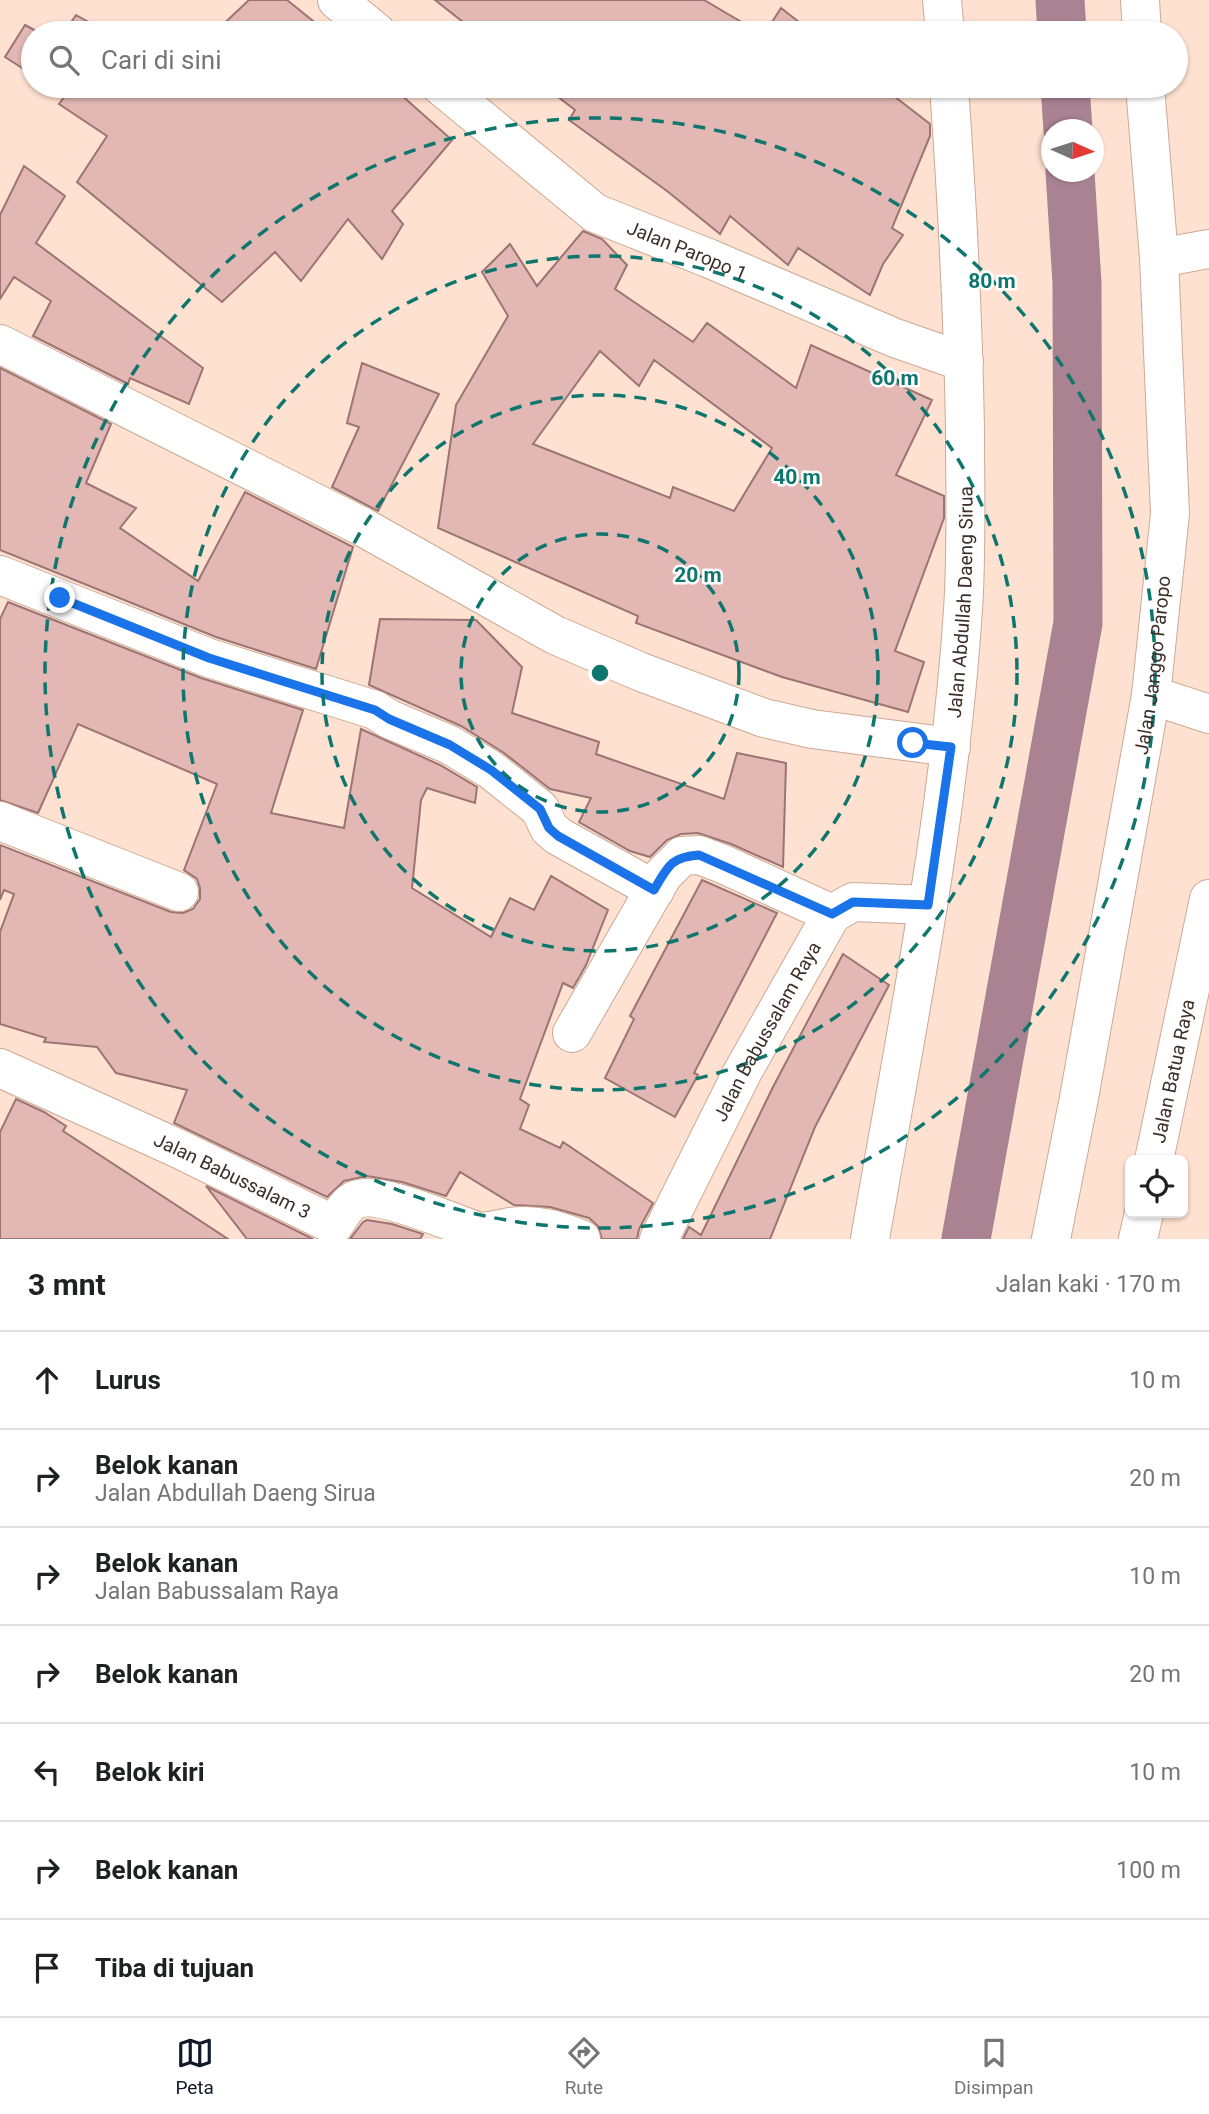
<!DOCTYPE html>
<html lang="id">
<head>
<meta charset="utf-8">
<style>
  :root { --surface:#fff; --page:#f6f6f6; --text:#202124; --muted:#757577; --line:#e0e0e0; --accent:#111827 }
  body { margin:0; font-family:Roboto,sans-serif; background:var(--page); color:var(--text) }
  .controls { position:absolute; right:21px; bottom:21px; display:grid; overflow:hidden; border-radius:10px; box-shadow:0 2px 5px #0004 }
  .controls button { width:63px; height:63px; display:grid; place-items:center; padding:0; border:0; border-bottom:2px solid var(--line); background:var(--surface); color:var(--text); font:35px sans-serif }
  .compass { position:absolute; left:1041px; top:119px; width:63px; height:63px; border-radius:50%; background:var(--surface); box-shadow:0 2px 5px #0004; rotate:93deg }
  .stop { position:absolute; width:21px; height:21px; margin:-16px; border:5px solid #1a73e8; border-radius:50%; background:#fff }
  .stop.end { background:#1a73e8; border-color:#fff; box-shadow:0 2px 7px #0008 }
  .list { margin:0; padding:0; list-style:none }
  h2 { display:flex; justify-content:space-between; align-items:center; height:91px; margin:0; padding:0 28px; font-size:30px }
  h2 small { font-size:23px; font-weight:400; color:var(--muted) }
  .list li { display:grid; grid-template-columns:46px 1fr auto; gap:21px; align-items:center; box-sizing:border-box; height:98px; padding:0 28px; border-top:2px solid var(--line) }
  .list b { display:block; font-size:26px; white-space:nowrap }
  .list p { margin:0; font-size:23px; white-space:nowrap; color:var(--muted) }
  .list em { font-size:23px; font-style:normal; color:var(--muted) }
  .icon { flex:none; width:38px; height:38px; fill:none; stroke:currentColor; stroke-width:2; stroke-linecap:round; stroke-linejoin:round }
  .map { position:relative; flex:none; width:1209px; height:1239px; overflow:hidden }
  .search { position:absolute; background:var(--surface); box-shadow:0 2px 5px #0004; left:21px; right:21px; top:21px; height:77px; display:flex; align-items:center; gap:18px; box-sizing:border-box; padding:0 24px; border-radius:38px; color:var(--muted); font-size:26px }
  .sheet { height:777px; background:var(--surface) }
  nav { display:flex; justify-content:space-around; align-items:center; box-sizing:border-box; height:98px; border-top:2px solid var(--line); background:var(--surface); font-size:19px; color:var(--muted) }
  nav a { display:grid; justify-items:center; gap:4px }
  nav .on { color:var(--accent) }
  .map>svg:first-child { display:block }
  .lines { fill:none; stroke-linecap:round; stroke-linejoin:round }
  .canal { stroke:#aa8392; stroke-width:49 }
  .building { fill:#e2b7b4; stroke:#9c7472; stroke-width:2; fill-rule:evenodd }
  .street-casing { stroke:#cca995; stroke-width:40 }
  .secondary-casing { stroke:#cca995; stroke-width:40 }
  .street { stroke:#fff; stroke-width:38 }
  .secondary { stroke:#fff; stroke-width:38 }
  .route { stroke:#1a73e8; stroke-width:9 }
  .ring { fill:none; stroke:#0f766e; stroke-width:3.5; stroke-dasharray:12 9 }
  .labels { text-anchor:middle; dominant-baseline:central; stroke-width:5; stroke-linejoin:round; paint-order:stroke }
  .street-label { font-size:19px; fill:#3d2f27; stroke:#fff }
  .centre { fill:#0f766e; stroke:#fff; stroke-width:3.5 }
  .ring-label { font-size:21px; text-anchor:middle; font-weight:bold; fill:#0f766e; stroke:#fff; stroke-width:5; stroke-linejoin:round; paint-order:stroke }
</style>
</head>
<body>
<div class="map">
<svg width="1209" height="1239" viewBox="0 0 1209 1239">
  <rect width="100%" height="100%" fill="#fee1d0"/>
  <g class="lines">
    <!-- canal -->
    <path class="canal" d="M 1060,0 L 1062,33
      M 1065,86 L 1068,130
      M 966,1239 L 1078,623 L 1077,283 L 1070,172"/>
  </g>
  <!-- building -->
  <path class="building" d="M 249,0 L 287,0 L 328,33 L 214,33 Z
    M 435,0 L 704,0 L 760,33 L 477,33 Z
    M 781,8 L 813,33 L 765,33 Z
    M 76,15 L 108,33 L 64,33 Z
    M 25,25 L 40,33 L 33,33 L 33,75 L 5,57 Z
    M 49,86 L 391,86 L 452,140 L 392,211 L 403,224 L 382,259 L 348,219 L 301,281 L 275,252 L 222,302 L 77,182 L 107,136 L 59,104 L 65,96 Z
    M 544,86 L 881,86 L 930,124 L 930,136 L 892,228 L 903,235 L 883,264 L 870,295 L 798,248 L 788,265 L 730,216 L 720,234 L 667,191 L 569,120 L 575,110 Z
    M 24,166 L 65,196 L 36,243 L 203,368 L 189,404 L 130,378 L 128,384 L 33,336 L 51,301 L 14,277 L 0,299 L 0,215 Z
    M 583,231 L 602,239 L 627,265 L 615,289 L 693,342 L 707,323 L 796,388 L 811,345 L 932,400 L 896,475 L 944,496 L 944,518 L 895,651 L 924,662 L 908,712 L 782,677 L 636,623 L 638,616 L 438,528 L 456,405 L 508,316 L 482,272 L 510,244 L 537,286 ZM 600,351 L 639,386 L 654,360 L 772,448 L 734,511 L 673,487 L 670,498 L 533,444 Z
    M 362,363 L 439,394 L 378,511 L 332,487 L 359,427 L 347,423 Z
    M 0,368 L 111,424 L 86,483 L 136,508 L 120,528 L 198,581 L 245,492 L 353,547 L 316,669 L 216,637 L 0,550 Z
    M 8,602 L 201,678 L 303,710 L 271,813 L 344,828 L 361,729 L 440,765 L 477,787 L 475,803 L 427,788 L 421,800 L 412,888 L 491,937 L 510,898 L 534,910 L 551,876 L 608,910 L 586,965 L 573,988 L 563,983 L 520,1099 L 529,1105 L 520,1129 L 560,1148 L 563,1142 L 653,1203 L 639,1229 L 637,1239 L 602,1239 L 598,1226 L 589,1218 L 550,1207 L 514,1205 L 460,1172 L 446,1196 L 402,1182 L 367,1176 L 344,1181 L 327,1197 L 174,1123 L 187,1090 L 116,1073 L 97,1047 L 44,1042 L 46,1038 L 0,1024 L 0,932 L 14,894 L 4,890 L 0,900 L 0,845 L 171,912 L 183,913 L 193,909 L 200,899 L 200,888 L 197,879 L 184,870 L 217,784 L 78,724 L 38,813 L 0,800 L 0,619 Z
    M 380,619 L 476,620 L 522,667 L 512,713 L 599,742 L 596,754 L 724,799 L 737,753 L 786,763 L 783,867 L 731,844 L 698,833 L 681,834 L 667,840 L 650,857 L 630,851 L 579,822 L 591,798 L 550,789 L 504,753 L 461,726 L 369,685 Z
    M 702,880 L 777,913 L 694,1073 L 698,1075 L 675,1117 L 605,1078 L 634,1019 L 630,1016 Z
    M 843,954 L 889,985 L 815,1127 L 770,1239 L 683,1239 L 689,1227 L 701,1235 L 773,1087 Z
    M 16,1099 L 44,1112 L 66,1126 L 63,1131 L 228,1239 L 0,1239 L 0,1132 Z
    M 206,1186 L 313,1239 L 247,1239 Z
    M 367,1220 L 392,1224 L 423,1234 L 420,1239 L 350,1239 L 363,1222 Z"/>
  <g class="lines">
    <defs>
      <g id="street">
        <path d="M 337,0 L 377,33"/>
        <path d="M 1140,0 L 1142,33"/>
        <path id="s1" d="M 441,86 L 595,213 L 708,258 L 895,338 L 964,362"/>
        <path d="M 1159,258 L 1209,249"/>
        <path d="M 0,344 L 361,526 L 555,635 L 641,672 L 764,718 L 812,729 L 951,747"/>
        <path d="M 0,575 L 209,658 L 375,710 L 389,719 L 450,745 L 491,770 L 540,809 L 549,828 L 558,836 L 655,890"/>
        <path d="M 1151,695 L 1209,714"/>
        <path d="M 0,821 L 179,892"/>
        <path d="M 572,1033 L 663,875 L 682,856 L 699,855 L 723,864 L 832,914"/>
        <path id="s2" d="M 0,1068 L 179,1149 L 334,1225 C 340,1217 346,1204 355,1200 C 378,1189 452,1223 477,1231 C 489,1233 498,1229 510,1227 C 536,1223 557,1230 581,1239"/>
        <path id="s3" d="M 1154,1160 L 1209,899"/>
        <path id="s4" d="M 659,1239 L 743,1071 L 832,914 L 853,902 L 928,905"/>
        <path id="s5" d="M 1051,1239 L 1079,1098 L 1151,695 L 1170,514 L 1159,258 L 1145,86"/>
        <path d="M 1138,1239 L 1144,1213"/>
      </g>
      <g id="secondary">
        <path d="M 942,0 L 945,33"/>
        <path id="s6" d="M 870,1239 C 906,1030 949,822 963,610 C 967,550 965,489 965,429 C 963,314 957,200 949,86"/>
      </g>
    </defs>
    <!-- street casing -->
    <use href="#street" class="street-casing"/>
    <!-- secondary casing -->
    <use href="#secondary" class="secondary-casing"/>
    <!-- street -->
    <use href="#street" class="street"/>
    <!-- secondary -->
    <use href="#secondary" class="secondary"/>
  </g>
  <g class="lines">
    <!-- route -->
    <path class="route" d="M 60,598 L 209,658 L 375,710 L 389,719 L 450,745 L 491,770 L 540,809 L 549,828 L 558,836 L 654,890 C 668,866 671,857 699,855 L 832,914 L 853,902 L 928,905 L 951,747 L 913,743"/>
  </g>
  <!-- distance rings -->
  <g class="ring">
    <circle cx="600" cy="673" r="139"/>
    <circle cx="600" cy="673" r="278"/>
    <circle cx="600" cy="673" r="417"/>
    <circle cx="600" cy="673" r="555"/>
  </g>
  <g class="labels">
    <!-- street labels -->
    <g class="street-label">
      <text stroke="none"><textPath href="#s1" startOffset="299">Jalan Paropo 1</textPath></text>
      <text stroke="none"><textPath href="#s6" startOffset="644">Jalan Abdullah Daeng Sirua</textPath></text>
      <text stroke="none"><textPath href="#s5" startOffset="583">Jalan Janggo Paropo</textPath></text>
      <text stroke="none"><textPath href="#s4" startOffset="234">Jalan Babussalam Raya</textPath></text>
      <text stroke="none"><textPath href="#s3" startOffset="91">Jalan Batua Raya</textPath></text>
      <text stroke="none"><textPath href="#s2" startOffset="256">Jalan Babussalam 3</textPath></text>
    </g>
  </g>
  <circle cx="600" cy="673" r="10" class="centre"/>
  <g class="ring-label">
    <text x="992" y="288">80 m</text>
    <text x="895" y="385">60 m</text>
    <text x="797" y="484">40 m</text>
    <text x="698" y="582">20 m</text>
  </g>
</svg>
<div class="controls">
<button><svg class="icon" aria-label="locate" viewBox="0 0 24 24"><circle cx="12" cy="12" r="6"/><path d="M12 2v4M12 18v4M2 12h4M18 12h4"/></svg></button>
</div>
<svg class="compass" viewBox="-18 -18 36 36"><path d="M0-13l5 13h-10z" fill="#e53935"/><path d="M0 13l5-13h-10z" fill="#757577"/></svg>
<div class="stop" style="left:913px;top:743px"></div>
<div class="stop end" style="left:60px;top:598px"></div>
<div class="search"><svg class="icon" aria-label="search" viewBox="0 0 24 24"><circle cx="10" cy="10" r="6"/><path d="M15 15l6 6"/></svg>Cari di sini</div>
</div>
<section class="sheet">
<h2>3 mnt<small>Jalan kaki · 170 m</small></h2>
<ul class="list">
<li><svg class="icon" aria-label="ahead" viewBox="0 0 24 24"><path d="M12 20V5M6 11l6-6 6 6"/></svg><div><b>Lurus</b></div><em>10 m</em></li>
<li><svg class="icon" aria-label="right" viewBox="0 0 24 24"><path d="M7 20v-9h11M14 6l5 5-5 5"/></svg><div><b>Belok kanan</b><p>Jalan Abdullah Daeng Sirua</p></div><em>20 m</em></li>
<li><svg class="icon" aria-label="right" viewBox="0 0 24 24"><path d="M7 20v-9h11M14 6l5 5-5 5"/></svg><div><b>Belok kanan</b><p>Jalan Babussalam Raya</p></div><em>10 m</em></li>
<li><svg class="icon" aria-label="right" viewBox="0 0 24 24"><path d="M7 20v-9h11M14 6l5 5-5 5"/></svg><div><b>Belok kanan</b></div><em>20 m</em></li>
<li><svg class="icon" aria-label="left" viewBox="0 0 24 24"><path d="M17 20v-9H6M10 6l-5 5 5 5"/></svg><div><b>Belok kiri</b></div><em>10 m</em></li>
<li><svg class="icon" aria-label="right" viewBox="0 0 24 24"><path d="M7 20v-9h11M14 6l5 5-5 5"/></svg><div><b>Belok kanan</b></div><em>100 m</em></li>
<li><svg class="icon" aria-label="arrive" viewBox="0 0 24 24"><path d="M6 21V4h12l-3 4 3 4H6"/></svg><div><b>Tiba di tujuan</b></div></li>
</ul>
</section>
<nav>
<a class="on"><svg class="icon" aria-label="map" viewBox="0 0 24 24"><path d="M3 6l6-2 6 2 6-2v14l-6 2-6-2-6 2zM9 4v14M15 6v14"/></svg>Peta</a>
<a><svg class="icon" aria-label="directions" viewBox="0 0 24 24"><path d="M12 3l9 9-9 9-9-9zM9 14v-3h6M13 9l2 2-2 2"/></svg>Rute</a>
<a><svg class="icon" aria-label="saved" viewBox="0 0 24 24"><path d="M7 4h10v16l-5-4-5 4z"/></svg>Disimpan</a>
</nav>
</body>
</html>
